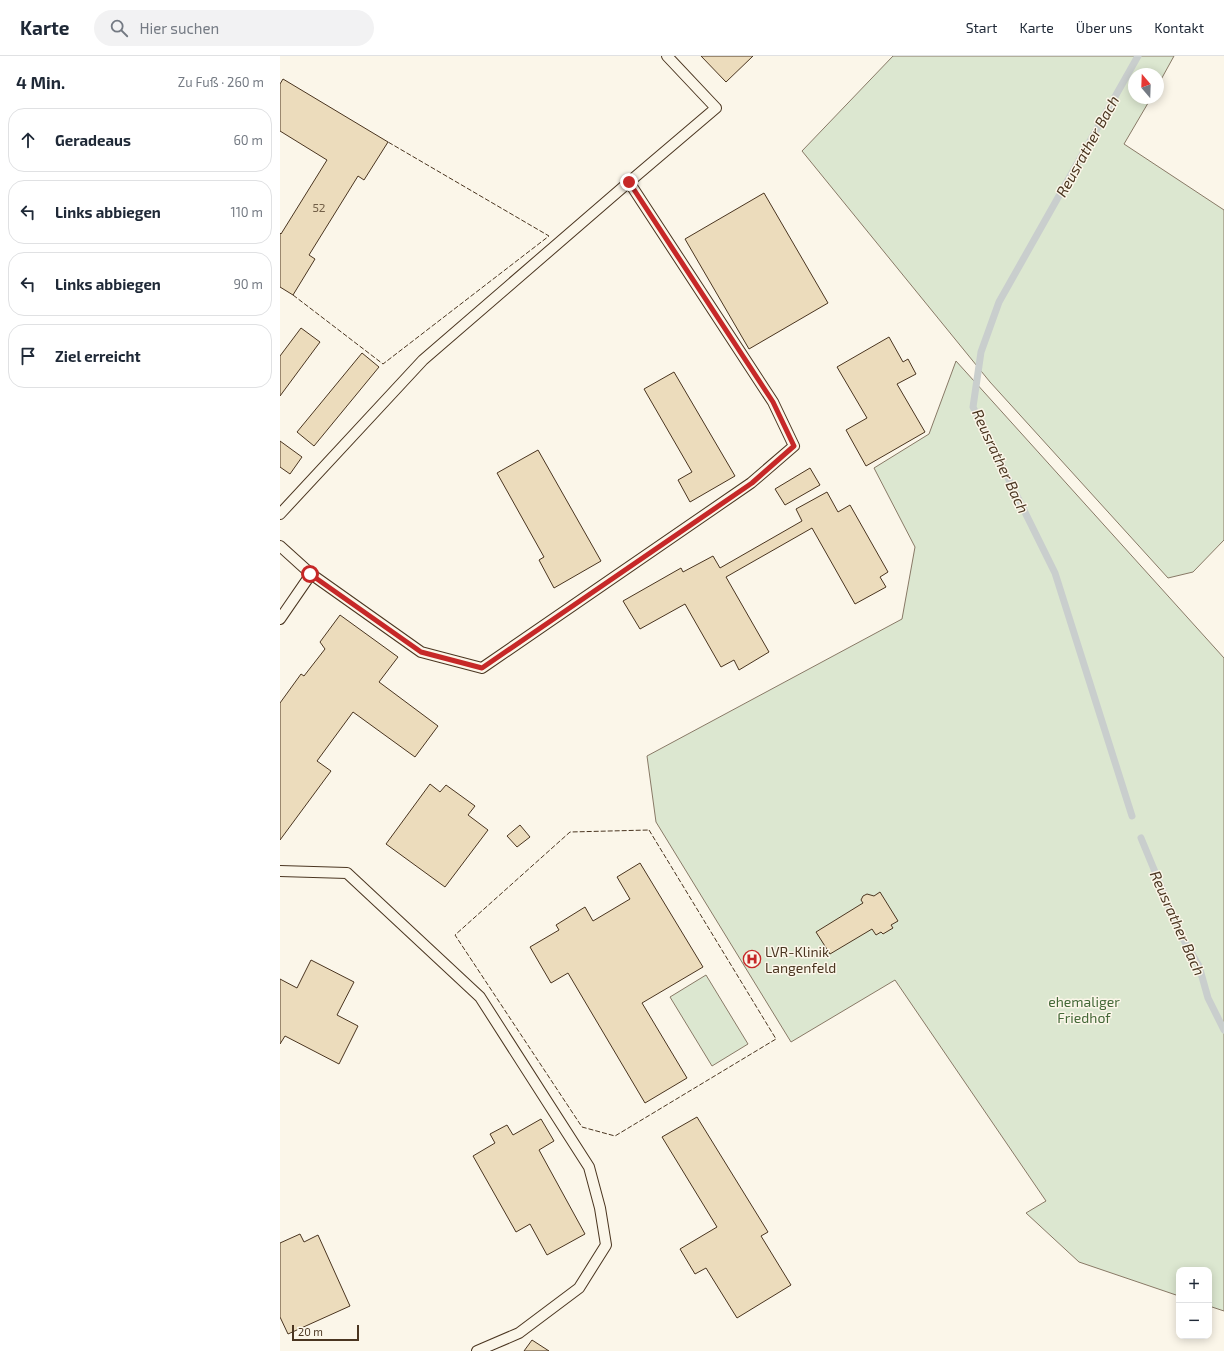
<!DOCTYPE html>
<html lang="de">
<head>
<meta charset="utf-8">
<style>
  :root { --surface:#fff; --page:#f2f2f3; --text:#1f2937; --muted:#747a83; --line:#e0e1e3 }
  body { margin:0; font-family:"Exo 2",sans-serif; background:var(--page); color:var(--text) }
  .controls { position:absolute; right:12px; bottom:12px; display:grid; overflow:hidden; border-radius:8px; box-shadow:0 2px 10px #0003 }
  .controls button { width:36px; height:36px; display:grid; place-items:center; padding:0; border:0; border-bottom:1px solid var(--line); background:var(--surface); color:var(--text); font:20px sans-serif }
  .compass { position:absolute; left:848px; top:12px; width:36px; height:36px; border-radius:50%; background:var(--surface); box-shadow:0 2px 10px #0003; rotate:341deg }
  .scale { position:absolute; left:12px; bottom:10px; width:67px; box-sizing:border-box; padding-left:4px; border:2px solid #4a3520; border-top:0; font-size:11px; line-height:14px; white-space:nowrap; color:#4a3520; -webkit-text-stroke:3px #fbf6e9; paint-order:stroke }
  .stop { position:absolute; width:12px; height:12px; margin:-9px; border:3px solid #c62828; border-radius:50%; background:#fff }
  .stop.end { background:#c62828; border-color:#fff; box-shadow:0 1px 4px #0008 }
  .list { margin:0; padding:0; list-style:none }
  h2 { display:flex; justify-content:space-between; align-items:center; height:52px; margin:0; padding:0 16px; font-size:17px }
  h2 small { font-size:13px; font-weight:400; color:var(--muted) }
  .list li { display:grid; grid-template-columns:26px 1fr auto; gap:12px; align-items:center; box-sizing:border-box; height:64px; margin:0 8px 8px; padding:0 8px; border:1px solid var(--line); border-radius:16px }
  .list b { display:block; font-size:15px; white-space:nowrap }
  .list em { font-size:13px; font-style:normal; color:var(--muted) }
  .icon { flex:none; width:22px; height:22px; fill:none; stroke:currentColor; stroke-width:2; stroke-linecap:round; stroke-linejoin:round }
  .map { position:relative; flex:none; width:944px; height:1295px; overflow:hidden }
  header { display:flex; align-items:center; gap:24px; box-sizing:border-box; height:56px; padding:0 20px; background:var(--surface); border-bottom:1px solid var(--line) }
  header strong { font-size:19px }
  nav { display:flex; gap:22px; margin-inline-start:auto; font-size:14px }
  .search { width:280px; height:36px; background:var(--page); display:flex; align-items:center; gap:10px; box-sizing:border-box; padding:0 14px; border-radius:22px; color:var(--muted); font-size:15px }
  main { display:flex }
  aside { flex:1; background:var(--surface) }
  .map>svg:first-child { display:block }
  .green { fill:#dce7d0; stroke:#887966 }
  .lines { fill:none; stroke-linecap:round; stroke-linejoin:round }
  .stream { stroke:#c9cecd; stroke-width:7 }
  .building { fill:#ecdcbc; stroke:#4a3520 }
  .lane-casing { stroke:#4a3520; stroke-width:12 }
  .lane { stroke:#fbf6e9; stroke-width:10 }
  .fence { stroke:#4a3520; stroke-width:1; stroke-dasharray:5 2; stroke-linecap:butt }
  .route { stroke:#c62828; stroke-width:5 }
  .labels { text-anchor:middle; dominant-baseline:central; stroke-width:3; stroke-linejoin:round; paint-order:stroke }
  .number-label { font-size:12px; fill:#725f47 }
  .poi-label { font-size:14px; fill:#4a3520; stroke:#fbf6e9; text-anchor:start }
  .park-label { font-size:14px; fill:#436837; stroke:#fbf6e9 }
  .water-label { font-size:15px; font-style:italic; fill:#4a3520; stroke:#fbf6e9 }
</style>
</head>
<body>
<header>
<strong>Karte</strong>
<div class="search"><svg class="icon" aria-label="search" viewBox="0 0 24 24"><circle cx="10" cy="10" r="6"/><path d="M15 15l6 6"/></svg>Hier suchen</div>
<nav><a>Start</a><a>Karte</a><a>Über uns</a><a>Kontakt</a></nav>
</header>
<main>
<aside>
<h2>4 Min.<small>Zu Fuß · 260 m</small></h2>
<ul class="list">
<li><svg class="icon" aria-label="ahead" viewBox="0 0 24 24"><path d="M12 20V5M6 11l6-6 6 6"/></svg><div><b>Geradeaus</b></div><em>60 m</em></li>
<li><svg class="icon" aria-label="left" viewBox="0 0 24 24"><path d="M17 20v-9H6M10 6l-5 5 5 5"/></svg><div><b>Links abbiegen</b></div><em>110 m</em></li>
<li><svg class="icon" aria-label="left" viewBox="0 0 24 24"><path d="M17 20v-9H6M10 6l-5 5 5 5"/></svg><div><b>Links abbiegen</b></div><em>90 m</em></li>
<li><svg class="icon" aria-label="arrive" viewBox="0 0 24 24"><path d="M6 21V4h12l-3 4 3 4H6"/></svg><div><b>Ziel erreicht</b></div></li>
</ul>
</aside>
<div class="map">
<svg width="944" height="1295" viewBox="0 0 944 1295">
  <rect width="100%" height="100%" fill="#fbf6e9"/>
  <!-- green -->
  <path class="green" d="M 613,0 L 894,0 L 878,29 L 878,18 L 854,18 L 854,42 L 871,42 L 844,88 L 944,154 L 944,484 L 913,516 L 888,522 L 710,326 L 522,95 Z
    M 676,305 L 944,602 L 944,1255 L 929,1250 L 929,1214 L 899,1214 L 899,1240 L 799,1206 L 746,1157 L 766,1145 L 615,924 L 511,986 L 376,766 L 367,700 L 622,563 L 635,491 L 594,412 L 649,378 Z
    M 426,919 L 468,988 L 432,1010 L 390,941 Z"/>
  <g class="lines">
    <!-- stream -->
    <path class="stream" d="M 852,760 L 775,517 L 693,351 L 701,296 L 719,246 L 858,0
      M 861,782 L 902,881 L 919,910 L 928,942 L 944,974"/>
  </g>
  <!-- building -->
  <path class="building" d="M 421,0 L 473,0 L 446,26 Z
    M 3,23 L 108,86 L 84,124 L 78,120 L 29,199 L 35,203 L 13,239 L 0,231 L 0,177 L 1,178 L 47,104 L 0,75 L 0,28 Z
    M 484,137 L 548,247 L 469,293 L 405,183 Z
    M 21,272 L 40,286 L 0,340 L 0,300 Z
    M 609,281 L 623,306 L 628,303 L 636,318 L 617,328 L 645,376 L 586,410 L 566,374 L 587,362 L 557,311 Z
    M 82,297 L 99,311 L 34,390 L 17,376 Z
    M 394,316 L 455,420 L 410,446 L 398,424 L 412,416 L 364,333 Z
    M 0,385 L 22,401 L 10,418 L 0,411 Z
    M 258,394 L 321,505 L 274,532 L 259,504 L 264,501 L 217,417 Z
    M 530,412 L 540,429 L 505,449 L 495,433 Z
    M 547,436 L 558,456 L 570,449 L 608,516 L 600,521 L 606,531 L 575,548 L 532,472 L 446,521 L 489,596 L 459,614 L 454,604 L 441,611 L 405,548 L 360,573 L 343,545 L 401,512 L 403,516 L 433,500 L 440,512 L 522,465 L 516,453 Z
    M 60,559 L 118,601 L 99,626 L 158,670 L 135,701 L 73,656 L 37,705 L 51,715 L 0,784 L 0,647 L 21,618 L 24,620 L 45,593 L 40,586 Z
    M 150,728 L 160,736 L 166,729 L 195,750 L 188,759 L 208,774 L 165,831 L 106,788 Z
    M 240,769 L 250,781 L 237,791 L 227,780 Z
    M 360,807 L 423,911 L 362,947 L 407,1022 L 365,1047 L 288,917 L 271,927 L 250,891 L 279,874 L 276,869 L 305,851 L 313,865 L 350,843 L 337,821 Z
    M 600,836 L 618,865 L 611,869 L 613,872 L 603,878 L 601,876 L 596,879 L 592,873 L 550,898 L 536,876 L 583,847 L 581,844 L 583,840 L 587,838 L 594,840 Z
    M 31,904 L 74,926 L 57,959 L 78,970 L 59,1008 L 5,980 L 0,988 L 0,923 L 17,932 Z
    M 417,1061 L 488,1176 L 481,1180 L 511,1229 L 457,1262 L 426,1212 L 415,1218 L 400,1193 L 437,1171 L 382,1081 Z
    M 261,1063 L 274,1085 L 259,1094 L 305,1178 L 267,1199 L 250,1168 L 236,1176 L 193,1100 L 215,1087 L 210,1078 L 227,1069 L 233,1079 Z
    M 20,1178 L 24,1186 L 38,1179 L 70,1250 L 8,1278 L 0,1261 L 0,1187 Z
    M 252,1284 L 269,1295 L 244,1295 Z"/>
  <g class="lines">
    <defs>
      <path id="lane" d="M 0,458 L 143,304 L 349,126
        M 0,490 L 31,518 L 0,563
        M 31,518 L 141,596 L 202,612 L 471,427 L 514,390 L 493,346 L 349,126 L 436,52 L 387,0
        M 0,815 L 67,817 L 200,941 L 309,1111 L 320,1152 L 326,1189 L 299,1232 L 239,1277 L 197,1295"/>
    </defs>
    <!-- lane casing -->
    <use href="#lane" class="lane-casing"/>
    <!-- lane -->
    <use href="#lane" class="lane"/>
    <!-- fence -->
    <path class="fence" d="M 13,239 L 103,308 L 269,180 L 108,86
      M 369,774 L 496,983 L 335,1080 L 302,1071 L 175,879 L 290,776 Z"/>
  </g>
  <g class="lines">
    <!-- route -->
    <path class="route" d="M 30,518 L 141,596 L 202,612 L 472,427 L 514,390 L 493,346 L 349,126"/>
  </g>
  <!-- icons -->
  <defs>
    <symbol id="hospital-ring" viewBox="-11 -11 22 22"><circle r="9.5" fill="#fbf6e9" stroke="#c62828" stroke-width="1.5"/><path d="M-5-5h3v3.5h4V-5h3V5h-3V1.5h-4V5h-3Z" fill="#c62828"/></symbol>
  </defs>
  <g fill-rule="evenodd">
    <use href="#hospital-ring" x="462" y="893" width="20" height="20"/>
  </g>
  <g class="labels">
    <!-- number labels -->
    <g class="number-label">
      <text x="39" y="151">52</text>
    </g>
    <!-- poi labels -->
    <g class="poi-label">
      <text x="485" y="895">LVR-Klinik<tspan x="485" dy="16">Langenfeld</tspan></text>
    </g>
    <!-- park labels -->
    <g class="park-label">
      <text x="804" y="945">ehemaliger<tspan x="804" dy="16">Friedhof</tspan></text>
    </g>
    <!-- water labels -->
    <g class="water-label">
      <text transform="translate(807 90) rotate(-61)">Reusrather Bach</text>
      <text transform="translate(721 405) rotate(65)">Reusrather Bach</text>
      <text transform="translate(898 867) rotate(66)">Reusrather Bach</text>
    </g>
  </g>
</svg>
<div class="controls">
<button>+</button>
<button>−</button>
</div>
<svg class="compass" viewBox="-18 -18 36 36"><path d="M0-13l5 13h-10z" fill="#e53935"/><path d="M0 13l5-13h-10z" fill="#747a83"/></svg>
<div class="scale">20 m</div>
<div class="stop" style="left:30px;top:518px"></div>
<div class="stop end" style="left:349px;top:126px"></div>
</div>
</main>
</body>
</html>
